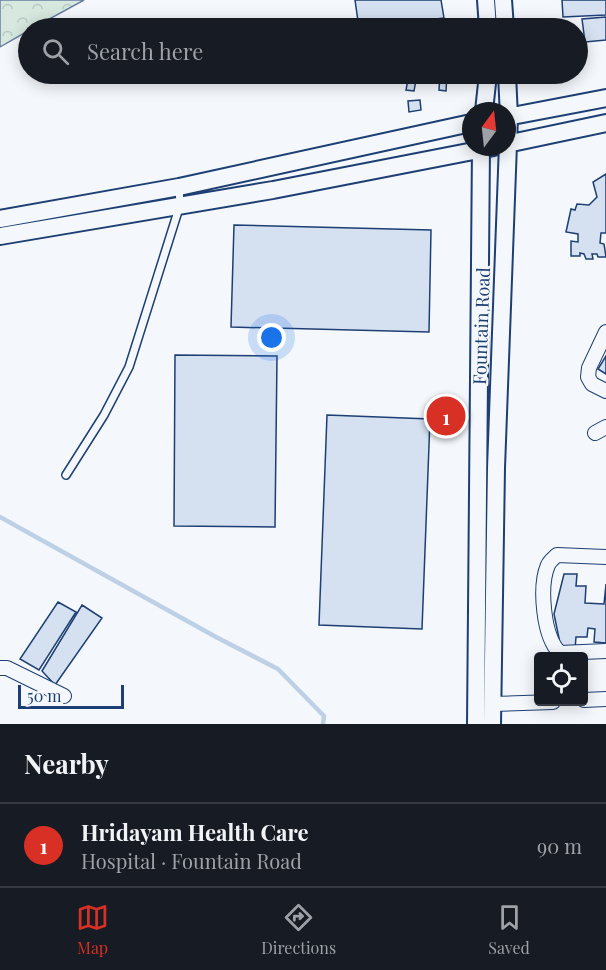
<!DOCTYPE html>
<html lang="en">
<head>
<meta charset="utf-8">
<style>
  :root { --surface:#171b24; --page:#242831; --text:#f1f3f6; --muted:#9ea1a6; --line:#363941; --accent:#d93025 }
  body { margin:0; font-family:"Playfair Display",serif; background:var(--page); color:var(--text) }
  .controls { position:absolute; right:18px; bottom:18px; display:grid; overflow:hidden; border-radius:6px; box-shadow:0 3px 15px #0003 }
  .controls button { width:54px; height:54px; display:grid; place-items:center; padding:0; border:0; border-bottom:2px solid var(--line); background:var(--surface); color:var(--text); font:30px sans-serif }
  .compass { position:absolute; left:462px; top:102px; width:54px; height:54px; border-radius:50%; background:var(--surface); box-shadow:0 3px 15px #0003; rotate:15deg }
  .scale { position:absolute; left:18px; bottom:15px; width:106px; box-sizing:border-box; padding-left:6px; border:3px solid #1d3f73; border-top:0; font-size:16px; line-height:21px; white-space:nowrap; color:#1d3f73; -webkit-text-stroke:4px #f4f7fb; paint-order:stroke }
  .you { position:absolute; left:272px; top:338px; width:21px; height:21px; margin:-15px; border:4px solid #fff; border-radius:50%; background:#1a73e8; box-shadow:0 0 0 9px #1a73e833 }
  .badge { display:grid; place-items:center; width:39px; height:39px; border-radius:50%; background:var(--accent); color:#fff; font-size:20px; font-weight:700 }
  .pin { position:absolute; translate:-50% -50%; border:3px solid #fff; box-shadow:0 2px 6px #0006 }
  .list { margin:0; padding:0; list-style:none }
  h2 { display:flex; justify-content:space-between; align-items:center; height:78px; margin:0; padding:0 24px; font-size:26px }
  h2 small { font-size:20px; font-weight:400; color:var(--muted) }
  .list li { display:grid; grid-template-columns:39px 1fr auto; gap:18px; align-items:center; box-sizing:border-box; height:84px; padding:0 24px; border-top:2px solid var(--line) }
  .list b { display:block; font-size:22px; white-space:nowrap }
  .list p { margin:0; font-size:20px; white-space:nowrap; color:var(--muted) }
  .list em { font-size:20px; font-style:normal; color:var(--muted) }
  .icon { flex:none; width:33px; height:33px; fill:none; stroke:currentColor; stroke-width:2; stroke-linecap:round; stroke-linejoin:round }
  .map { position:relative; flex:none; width:606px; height:724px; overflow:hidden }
  .search { position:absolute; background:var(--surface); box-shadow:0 3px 15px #0003; left:18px; right:18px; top:18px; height:66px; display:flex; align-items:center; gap:15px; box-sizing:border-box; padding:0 21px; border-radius:33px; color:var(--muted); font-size:22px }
  .sheet { height:162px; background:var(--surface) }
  nav { display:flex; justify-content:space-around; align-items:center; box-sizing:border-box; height:84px; border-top:2px solid var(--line); background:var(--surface); font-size:16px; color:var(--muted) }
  nav a { display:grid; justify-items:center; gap:3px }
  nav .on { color:var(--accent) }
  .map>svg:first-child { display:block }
  .forest { fill:url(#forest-crowns); stroke:#687fa3; stroke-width:1.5 }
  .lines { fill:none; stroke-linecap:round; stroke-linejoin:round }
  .stream { stroke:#bed0e5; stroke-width:4.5 }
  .building { fill:#d5e0f0; stroke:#1d3f73; stroke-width:1.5 }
  .service-casing { stroke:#1d3f73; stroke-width:10 }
  .minor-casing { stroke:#1d3f73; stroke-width:16 }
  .tertiary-casing { stroke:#1d3f73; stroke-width:20 }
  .service { stroke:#f4f7fb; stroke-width:7 }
  .minor { stroke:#f4f7fb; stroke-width:14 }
  .tertiary { stroke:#f4f7fb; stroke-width:16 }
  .labels { text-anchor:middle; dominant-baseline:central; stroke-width:4.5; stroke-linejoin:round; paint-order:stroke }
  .street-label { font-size:18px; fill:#1d3f73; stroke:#f4f7fb }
</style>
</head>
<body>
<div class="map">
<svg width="606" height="724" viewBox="0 0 606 724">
  <defs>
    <pattern id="forest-crowns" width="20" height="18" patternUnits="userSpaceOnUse" patternTransform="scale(1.5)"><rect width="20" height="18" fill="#d7e8df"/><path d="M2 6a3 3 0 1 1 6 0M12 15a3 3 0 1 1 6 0" fill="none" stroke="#b8c8c3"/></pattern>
  </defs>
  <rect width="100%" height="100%" fill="#f4f7fb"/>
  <!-- forest -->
  <path class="forest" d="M 0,0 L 84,0 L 33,28 L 28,28 L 28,31 L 0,47 Z"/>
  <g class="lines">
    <!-- stream -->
    <path class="stream" d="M 0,517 L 216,637 L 278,669 L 324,716 L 323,724"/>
  </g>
  <!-- building -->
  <path class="building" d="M 355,0 L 441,0 L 444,18 L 359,28 Z
    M 562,0 L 606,0 L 606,15 L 563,17 Z
    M 606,17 L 606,40 L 585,42 L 582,19 Z
    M 547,25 L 565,26 L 565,28 L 547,28 Z
    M 440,74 L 447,74 L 446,91 L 439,90 Z
    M 408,79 L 416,80 L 414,91 L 406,90 Z
    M 420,100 L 421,110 L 409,112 L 408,101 Z
    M 606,174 L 606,233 L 601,233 L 600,243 L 604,244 L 606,257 L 598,257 L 597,254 L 592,254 L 593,259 L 586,259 L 584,254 L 580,253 L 580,256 L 571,256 L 571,241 L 578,242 L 578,234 L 566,232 L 571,209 L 575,210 L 577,204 L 589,205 L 597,197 L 593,182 Z
    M 234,225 L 431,230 L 429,332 L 231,327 Z
    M 175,355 L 277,356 L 275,527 L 174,526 Z
    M 606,356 L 606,374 L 598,369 Z
    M 327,415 L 430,419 L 422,629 L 319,625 Z
    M 564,574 L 577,574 L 576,586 L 586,586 L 585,603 L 604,604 L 606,584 L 606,643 L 594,642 L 595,629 L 588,628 L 587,637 L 576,637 L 575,649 L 561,648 L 554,614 Z
    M 58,602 L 76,612 L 39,670 L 20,659 Z
    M 82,605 L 102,618 L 55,685 L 42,671 Z"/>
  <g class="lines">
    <defs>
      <path id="service" d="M 66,475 L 104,415 L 129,367 L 180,205 L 179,187"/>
      <path id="minor" d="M 606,332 L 589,368 L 588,377 L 592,384 L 606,391
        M 595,433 L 606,427
        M 606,557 L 557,555 C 554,558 550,561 548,565 C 539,586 543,637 560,653 L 606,651
        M 0,668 L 7,668 L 64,696
        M 584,700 L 606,699
        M 493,704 L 553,702"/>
      <path id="tertiary" d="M 486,0 L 488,28
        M 503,0 L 505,28
        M 484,111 L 488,74
        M 507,117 L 606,98
        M 507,144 L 606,123
        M 0,219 L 179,187 L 471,123
        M 0,236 L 273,190 L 494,147
        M 476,724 L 481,147
        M 492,724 L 496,468 L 509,117 L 507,74"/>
    </defs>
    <!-- service casing -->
    <use href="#service" class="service-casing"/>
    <!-- minor casing -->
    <use href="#minor" class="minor-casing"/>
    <!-- tertiary casing -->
    <use href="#tertiary" class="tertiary-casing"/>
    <!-- service -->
    <use href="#service" class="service"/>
    <!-- minor -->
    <use href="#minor" class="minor"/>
    <!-- tertiary -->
    <use href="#tertiary" class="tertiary"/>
  </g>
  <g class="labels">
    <!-- street labels -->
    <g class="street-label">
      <text transform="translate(481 326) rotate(-88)">Fountain Road</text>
    </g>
  </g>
</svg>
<div class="controls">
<button><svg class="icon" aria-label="locate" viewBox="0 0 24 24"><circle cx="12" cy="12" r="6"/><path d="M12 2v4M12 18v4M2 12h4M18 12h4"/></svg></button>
</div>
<svg class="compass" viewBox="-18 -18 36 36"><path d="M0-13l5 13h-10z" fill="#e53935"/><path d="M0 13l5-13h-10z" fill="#9ea1a6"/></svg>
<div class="scale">50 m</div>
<div class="you"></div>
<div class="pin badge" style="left:446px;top:416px">1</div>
<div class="search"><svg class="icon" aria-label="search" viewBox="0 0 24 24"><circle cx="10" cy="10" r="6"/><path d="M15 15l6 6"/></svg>Search here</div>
</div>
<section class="sheet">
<h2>Nearby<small></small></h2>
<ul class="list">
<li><span class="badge">1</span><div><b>Hridayam Health Care</b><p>Hospital · Fountain Road</p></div><em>90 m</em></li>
</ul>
</section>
<nav>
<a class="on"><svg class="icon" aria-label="map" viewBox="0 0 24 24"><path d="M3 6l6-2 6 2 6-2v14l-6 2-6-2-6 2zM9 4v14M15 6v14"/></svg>Map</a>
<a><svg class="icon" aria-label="directions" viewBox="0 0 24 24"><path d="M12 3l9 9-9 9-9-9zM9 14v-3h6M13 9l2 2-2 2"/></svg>Directions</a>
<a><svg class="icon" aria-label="saved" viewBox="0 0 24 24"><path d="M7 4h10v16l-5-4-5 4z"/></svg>Saved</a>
</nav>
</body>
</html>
